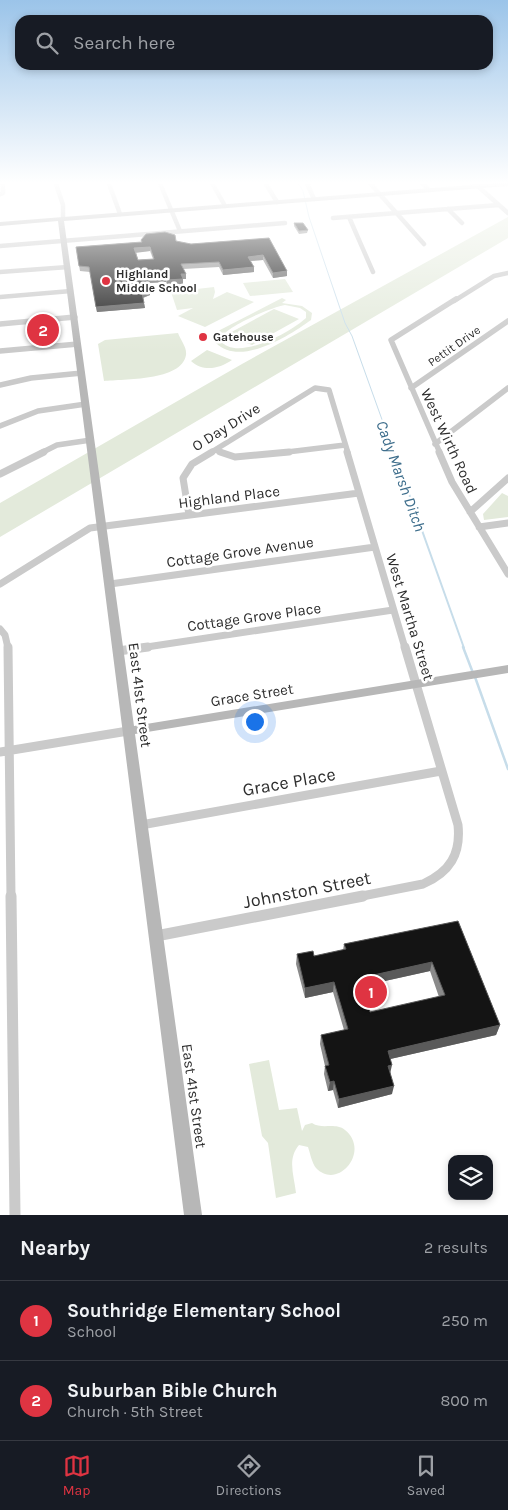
<!DOCTYPE html>
<html lang="en">
<head>
<meta charset="utf-8">
<style>
  :root { --surface:#171b24; --page:#20242c; --text:#f1f3f6; --muted:#9ea1a6; --line:#363941; --accent:#df3442 }
  body { margin:0; font-family:Karla,sans-serif; background:var(--page); color:var(--text) }
  .controls { position:absolute; right:15px; bottom:15px; display:grid; overflow:hidden; border-radius:10px; box-shadow:0 2px 8px #0003 }
  .controls button { width:45px; height:45px; display:grid; place-items:center; padding:0; border:0; border-bottom:1px solid var(--line); background:var(--surface); color:var(--text); font:25px sans-serif }
  .you { position:absolute; left:254px; top:721px; width:18px; height:18px; margin:-12px; border:4px solid #fff; border-radius:50%; background:#1a73e8; box-shadow:0 0 0 8px #1a73e833 }
  .badge { display:grid; place-items:center; width:32px; height:32px; border-radius:50%; background:var(--accent); color:#fff; font-size:16px; font-weight:700 }
  .pin { position:absolute; translate:-50% -50%; border:2px solid #fff; box-shadow:0 1px 5px #0006 }
  .list { margin:0; padding:0; list-style:none }
  h2 { display:flex; justify-content:space-between; align-items:center; height:65px; margin:0; padding:0 20px; font-size:21px }
  h2 small { font-size:16px; font-weight:400; color:var(--muted) }
  .list li { display:grid; grid-template-columns:32px 1fr auto; gap:15px; align-items:center; box-sizing:border-box; height:80px; padding:0 20px; border-top:1px solid var(--line) }
  .list b { display:block; font-size:19px; white-space:nowrap }
  .list p { margin:0; font-size:16px; white-space:nowrap; color:var(--muted) }
  .list em { font-size:16px; font-style:normal; color:var(--muted) }
  .icon { flex:none; width:28px; height:28px; fill:none; stroke:currentColor; stroke-width:2; stroke-linecap:round; stroke-linejoin:round }
  .map { position:relative; flex:none; width:508px; height:1215px; overflow:hidden }
  .search { position:absolute; background:var(--surface); box-shadow:0 2px 8px #0003; left:15px; right:15px; top:15px; height:55px; display:flex; align-items:center; gap:12px; box-sizing:border-box; padding:0 18px; border-radius:15px; color:var(--muted); font-size:19px }
  .sheet { height:225px; background:var(--surface) }
  nav { display:flex; justify-content:space-around; align-items:center; box-sizing:border-box; height:70px; border-top:1px solid var(--line); background:var(--surface); font-size:14px; color:var(--muted) }
  nav a { display:grid; justify-items:center; gap:2px }
  nav .on { color:var(--accent) }
  .map>svg:first-child { display:block }
  .green { fill:#e3eadb; fill-rule:evenodd }
  .lines { fill:none; stroke-linecap:round; stroke-linejoin:round }
  .stream-far2 { stroke:#c7ddea; stroke-width:1 }
  .stream-far1 { stroke:#c7ddea; stroke-width:2 }
  .stream { stroke:#c7ddea; stroke-width:2.5 }
  .street-far4 { stroke:#cacaca; stroke-width:4.5 }
  .street-far3 { stroke:#cacaca; stroke-width:5.5 }
  .street-far2 { stroke:#cacaca; stroke-width:7 }
  .street-far1 { stroke:#cacaca; stroke-width:9 }
  .street { stroke:#cacaca; stroke-width:11 }
  .secondary { fill:#b7b7b7; fill-rule:evenodd }
  .wall { fill:#8a8a8a; fill-rule:evenodd }
  .shaded-wall { fill:#5a5a5a }
  .building { fill:#141414; stroke:#5a5a5a; fill-rule:evenodd }
  .poi-dot { fill:#df3442; stroke:#fff; stroke-width:2 }
  .labels { text-anchor:middle; dominant-baseline:central; stroke-width:5; stroke-linejoin:round; paint-order:stroke }
  .far-poi-label { font-size:12px; font-weight:bold; fill:#2d2d2d; stroke:#fff; text-anchor:start }
  .far-street-label { font-size:12px; fill:#2d2d2d; stroke:#fff }
  .street-label { font-size:15px; fill:#2d2d2d; stroke:#fff }
  .water-label { font-size:16px; font-style:italic; fill:#3e6e8c; stroke:#fff }
  .near-street-label { font-size:18px; fill:#2d2d2d; stroke:#fff }
</style>
</head>
<body>
<div class="map">
<svg width="508" height="1215" viewBox="0 0 508 1215">
  <rect width="100%" height="100%" fill="#fff"/>
  <!-- green -->
  <path class="green" d="M 508,217 L 508,238 L 0,537 L 0,503 L 242,364 Z
    M 285,279 L 293,292 L 250,296 L 243,283 Z
    M 214,287 L 215,292 L 213,299 L 227,292 L 254,302 L 205,327 L 178,316 L 193,308 L 177,310 L 171,292 Z
    M 282,298 L 286,300 L 282,303 L 302,306 L 312,313 L 311,320 C 289,336 240,367 216,343 L 215,336 L 220,330 ZM 285,305 L 300,308 L 306,312 L 306,318 C 291,332 236,363 220,340 C 222,328 272,307 285,305 Z
    M 274,309 L 299,319 L 252,345 L 226,335 Z
    M 178,333 C 181,341 187,347 186,355 C 182,381 123,379 104,381 L 98,344 L 105,340 Z
    M 207,350 L 232,360 C 219,369 203,372 191,361 Z
    M 502,493 L 508,496 L 508,517 L 484,520 L 483,514 Z
    M 269,1060 L 279,1110 L 297,1108 L 302,1131 L 305,1125 L 312,1123 C 322,1130 335,1122 345,1130 C 371,1151 338,1191 316,1168 C 312,1163 310,1153 308,1147 L 299,1145 C 287,1159 294,1175 296,1193 L 276,1198 L 268,1143 L 262,1136 L 249,1064 Z"/>
  <g class="lines">
    <!-- stream-far2 -->
    <path class="stream-far2" d="M 297,181 L 303,191 L 309,217 L 345,323 L 352,336 L 394,453"/>
    <!-- stream-far1 -->
    <path class="stream-far1" d="M 394,452 L 464,648"/>
    <!-- stream -->
    <path class="stream" d="M 463,647 L 473,673
      M 475,677 L 508,769"/>
    <!-- street-far4 -->
    <path class="street-far4" d="M 55,181 L 63,205 L 63,219
      M 108,181 L 120,214
      M 159,181 L 180,231
      M 211,181 L 225,206
      M 264,181 L 277,202
      M 306,181 L 314,199
      M 368,181 L 424,244
      M 420,181 L 429,190
      M 472,181 L 508,213
      M 0,194 L 3,193 L 3,181
      M 448,209 L 462,223
      M 349,217 L 373,272
      M 333,218 L 499,205
      M 0,246 L 285,223
      M 0,272 L 68,267
      M 0,297 L 71,291
      M 454,301 L 494,276 L 508,273"/>
    <!-- street-far3 -->
    <path class="street-far3" d="M 0,324 L 75,317
      M 0,351 L 78,344
      M 0,385 L 31,378 L 82,373
      M 411,388 L 508,321
      M 0,426 L 38,411 L 86,404
      M 435,444 L 508,388
      M 215,450 L 224,453
      M 41,453 L 57,445 L 91,440
      M 210,453 L 315,388 L 329,390 L 348,453
      M 279,453 L 345,445
      M 440,453 L 391,340 L 456,299"/>
    <!-- street-far2 -->
    <path class="street-far2" d="M 220,452 L 235,457 L 289,452
      M 347,452 L 405,648
      M 439,452 L 452,482 L 508,574
      M 0,474 L 44,452
      M 470,512 L 508,478
      M 189,515 L 183,478 L 192,464 L 212,452
      M 479,527 L 508,523
      M 0,584 L 90,528 L 359,493
      M 110,584 L 375,547
      M 0,629 L 5,635 L 8,648
      M 140,648 L 393,610"/>
    <!-- street-far1 -->
    <path class="street-far1" d="M 8,647 L 11,897
      M 118,651 L 148,647
      M 0,752 L 128,731
      M 141,825 L 441,771
      M 357,897 L 423,884 C 450,872 461,854 458,825 L 405,647"/>
    <!-- street -->
    <path class="street" d="M 11,896 L 15,1215
      M 156,936 L 363,896"/>
    <!-- secondary -->
    <path class="secondary" d="M 508,182 L 508,186 L 64,221 L 134,726 L 508,665 L 508,673 L 135,734 L 202,1215 L 184,1215 L 58,221 L 0,226 L 0,222 Z"/>
  </g>
  <!-- wall -->
  <path class="wall" d="M 294,223 L 308,230 L 307,233 L 299,234 L 294,226 Z
    M 269,238 L 287,276 L 273,278 L 263,260 L 251,261 L 254,272 L 223,275 L 219,267 L 183,269 L 186,274 L 186,279 L 183,279 L 183,284 L 167,285 L 166,282 L 148,283 L 150,295 L 143,298 L 145,308 L 97,312 L 90,272 L 80,271 L 76,247 L 141,242 L 141,240 L 176,241 L 191,244 ZM 150,251 L 153,259 L 138,260 L 136,252 Z
    M 458,921 L 500,1025 L 496,1035 L 390,1059 L 390,1072 L 392,1094 L 338,1108 L 333,1090 L 328,1091 L 324,1074 L 325,1066 L 320,1044 L 321,1035 L 344,1030 L 333,992 L 305,998 L 296,964 L 297,954 L 314,956 L 343,950 L 344,944 ZM 430,971 L 439,997 L 370,1012 L 362,986 Z"/>
  <!-- shaded-wall -->
  <path class="shaded-wall" d="M 150,247 L 150,251 L 135,253 L 134,248 Z
    M 263,255 L 263,260 L 248,261 L 248,257 Z
    M 254,267 L 254,272 L 223,275 L 223,270 Z
    M 287,271 L 287,276 L 273,278 L 273,273 Z
    M 181,274 L 186,274 L 186,279 L 181,279 Z
    M 166,277 L 166,282 L 147,283 L 146,278 Z
    M 183,279 L 183,284 L 167,285 L 167,280 Z
    M 149,290 L 150,295 L 142,298 L 142,293 Z
    M 144,303 L 145,308 L 97,312 L 96,307 Z
    M 432,962 L 430,971 L 358,987 L 360,978 Z
    M 334,982 L 333,992 L 305,998 L 305,988 Z
    M 500,1025 L 496,1035 L 386,1060 L 388,1051 Z
    M 392,1065 L 390,1074 L 388,1066 Z
    M 334,1081 L 333,1090 L 328,1091 L 330,1082 Z
    M 394,1086 L 392,1094 L 338,1108 L 339,1099 Z"/>
  <!-- building -->
  <path class="building" d="M 294,223 L 303,223 L 308,230 L 299,231 Z
    M 165,232 L 175,235 L 176,241 L 191,244 L 269,238 L 287,271 L 273,273 L 263,255 L 248,257 L 254,267 L 223,270 L 219,262 L 181,264 L 186,274 L 181,274 L 183,279 L 167,280 L 166,277 L 146,278 L 149,290 L 142,293 L 144,303 L 96,307 L 89,267 L 79,266 L 76,247 L 142,242 L 141,240 L 146,234 ZM 150,247 L 154,259 L 138,260 L 134,248 Z
    M 458,921 L 500,1025 L 388,1051 L 392,1065 L 388,1066 L 394,1086 L 339,1099 L 334,1081 L 330,1082 L 325,1066 L 329,1065 L 321,1035 L 348,1029 L 334,982 L 305,988 L 297,954 L 313,951 L 314,956 L 346,949 L 344,944 ZM 432,962 L 445,995 L 370,1012 L 360,978 Z"/>
  <!-- sky -->
  <linearGradient id="sky" x2="0" y2="1"><stop stop-color="#9bc4e9"/><stop offset="0.52" stop-color="#fff"/><stop offset="1" stop-color="#fff" stop-opacity="0"/></linearGradient>
  <rect width="508" height="351" fill="url(#sky)"/>
  <!-- markers -->
  <g class="poi-dot">
    <circle cx="106" cy="281" r="5"/>
    <circle cx="203" cy="337" r="5"/>
  </g>
  <g class="labels">
    <!-- far-poi labels -->
    <g class="far-poi-label">
      <text x="116" y="274">Highland<tspan x="116" dy="14">Middle School</tspan></text>
      <text x="213" y="337">Gatehouse</text>
    </g>
    <!-- far-street labels -->
    <g class="far-street-label">
      <text transform="translate(454 346) rotate(-35)">Pettit Drive</text>
    </g>
    <!-- street labels -->
    <g class="street-label">
      <text transform="translate(226 427) rotate(-32)">O Day Drive</text>
      <text transform="translate(449 441) rotate(65)">West Wirth Road</text>
      <text transform="translate(229 497) rotate(-7)">Highland Place</text>
      <text transform="translate(240 552) rotate(-8)">Cottage Grove Avenue</text>
      <text transform="translate(254 617) rotate(-8)">Cottage Grove Place</text>
      <text transform="translate(410 617) rotate(73)">West Martha Street</text>
      <text transform="translate(140 695) rotate(83)">East 41st Street</text>
      <text transform="translate(252 695) rotate(-9)">Grace Street</text>
      <text transform="translate(194 1096) rotate(82)">East 41st Street</text>
    </g>
    <!-- water labels -->
    <g class="water-label">
      <text transform="translate(401 476) rotate(70)">Cady Marsh Ditch</text>
    </g>
    <!-- near-street labels -->
    <g class="near-street-label">
      <text transform="translate(289 782) rotate(-10)">Grace Place</text>
      <text transform="translate(307 890) rotate(-11)">Johnston Street</text>
    </g>
  </g>
</svg>
<div class="controls">
<button><svg class="icon" aria-label="layers" viewBox="0 0 24 24"><path d="M12 4l9 5-9 5-9-5zM3 14l9 5 9-5"/></svg></button>
</div>
<div class="you"></div>
<div class="pin badge" style="left:371px;top:992px">1</div>
<div class="pin badge" style="left:43px;top:330px">2</div>
<div class="search"><svg class="icon" aria-label="search" viewBox="0 0 24 24"><circle cx="10" cy="10" r="6"/><path d="M15 15l6 6"/></svg>Search here</div>
</div>
<section class="sheet">
<h2>Nearby<small>2 results</small></h2>
<ul class="list">
<li><span class="badge">1</span><div><b>Southridge Elementary School</b><p>School</p></div><em>250 m</em></li>
<li><span class="badge">2</span><div><b>Suburban Bible Church</b><p>Church · 5th Street</p></div><em>800 m</em></li>
</ul>
</section>
<nav>
<a class="on"><svg class="icon" aria-label="map" viewBox="0 0 24 24"><path d="M3 6l6-2 6 2 6-2v14l-6 2-6-2-6 2zM9 4v14M15 6v14"/></svg>Map</a>
<a><svg class="icon" aria-label="directions" viewBox="0 0 24 24"><path d="M12 3l9 9-9 9-9-9zM9 14v-3h6M13 9l2 2-2 2"/></svg>Directions</a>
<a><svg class="icon" aria-label="saved" viewBox="0 0 24 24"><path d="M7 4h10v16l-5-4-5 4z"/></svg>Saved</a>
</nav>
</body>
</html>
